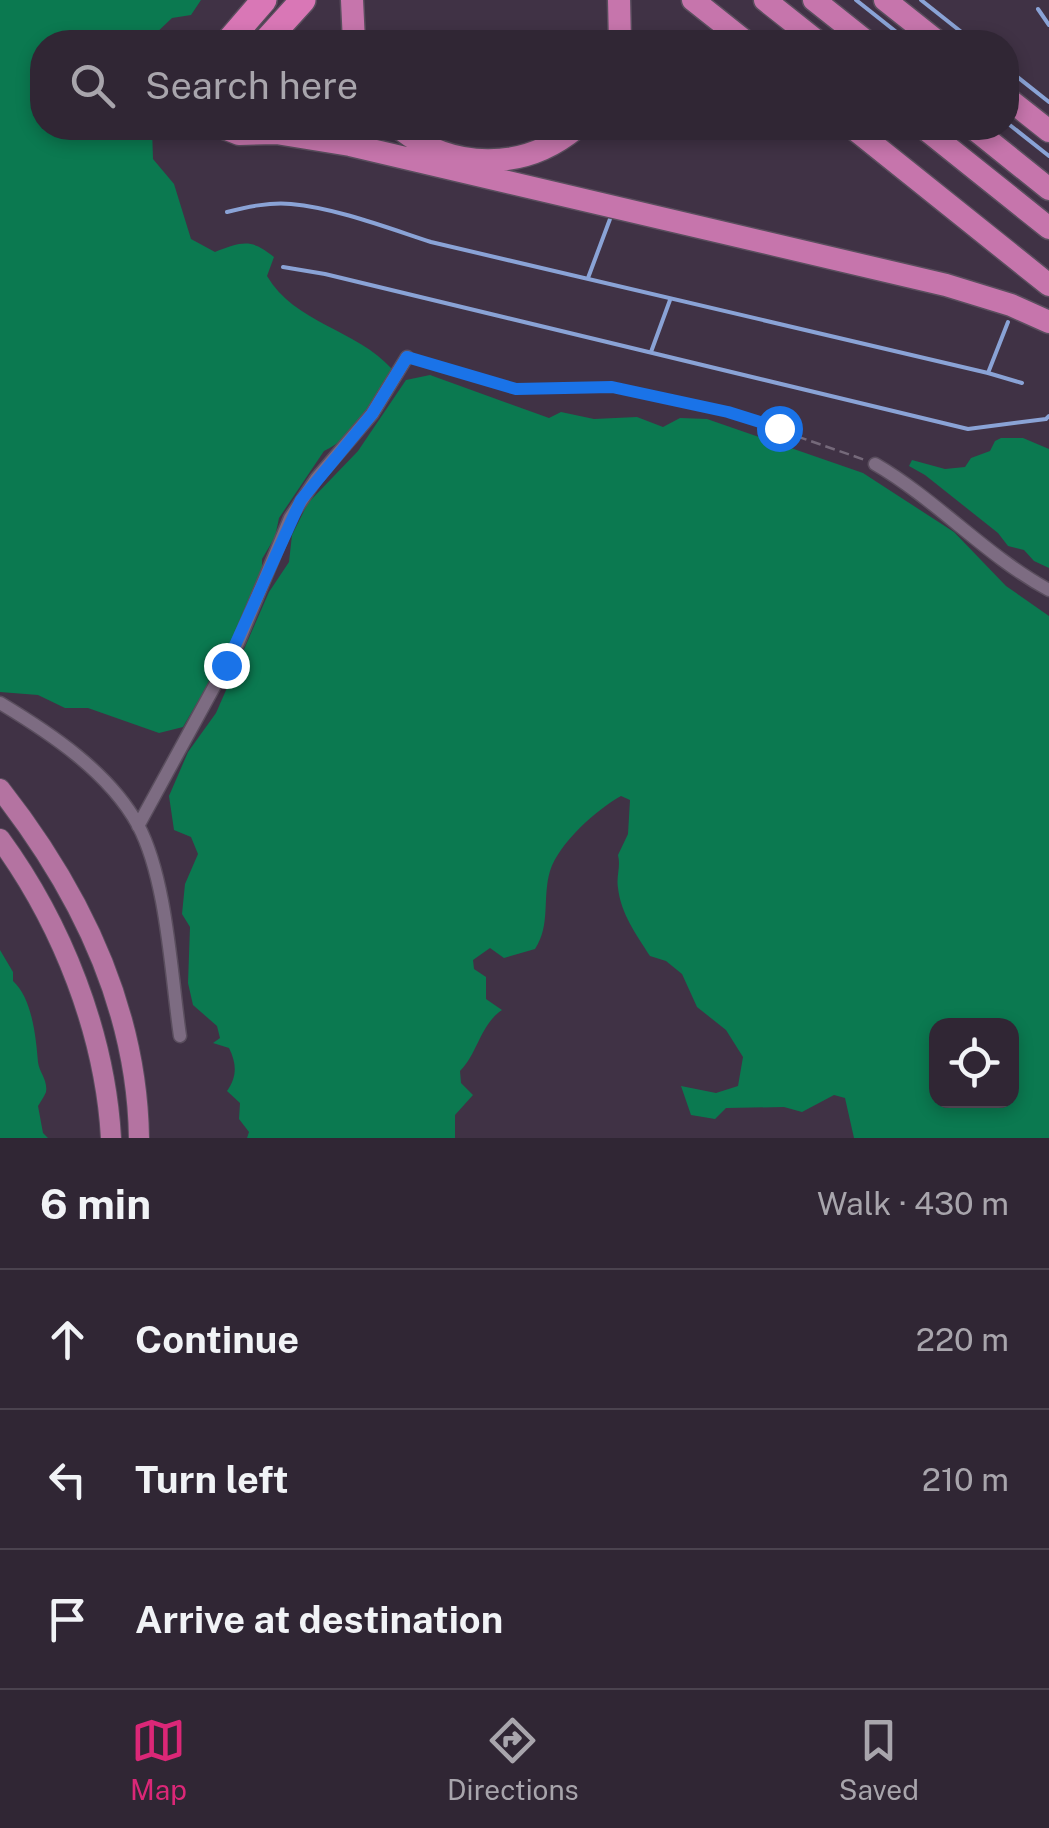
<!DOCTYPE html>
<html lang="en">
<head>
<meta charset="utf-8">
<style>
  :root { --surface:#302634; --page:#3c3240; --text:#f1f3f6; --muted:#a8a5ac; --line:#4b434f; --accent:#db2777 }
  body { margin:0; font-family:"Public Sans",sans-serif; background:var(--page); color:var(--text) }
  .controls { position:absolute; right:30px; bottom:30px; display:grid; overflow:hidden; border-radius:20px; box-shadow:0 5px 15px #0003 }
  .controls button { width:90px; height:90px; display:grid; place-items:center; padding:0; border:0; border-bottom:2px solid var(--line); background:var(--surface); color:var(--text); font:50px sans-serif }
  .stop { position:absolute; width:30px; height:30px; margin:-22px; border:8px solid #1a73e8; border-radius:50%; background:#fff }
  .stop.end { background:#1a73e8; border-color:#fff; box-shadow:0 2px 10px #0008 }
  .list { margin:0; padding:0; list-style:none }
  h2 { display:flex; justify-content:space-between; align-items:center; height:130px; margin:0; padding:0 40px; font-size:42px }
  h2 small { font-size:32px; font-weight:400; color:var(--muted) }
  .list li { display:grid; grid-template-columns:65px 1fr auto; gap:30px; align-items:center; box-sizing:border-box; height:140px; padding:0 40px; border-top:2px solid var(--line) }
  .list b { display:block; font-size:38px; white-space:nowrap }
  .list em { font-size:32px; font-style:normal; color:var(--muted) }
  .icon { flex:none; width:55px; height:55px; fill:none; stroke:currentColor; stroke-width:2; stroke-linecap:round; stroke-linejoin:round }
  .map { position:relative; flex:none; width:1049px; height:1138px; overflow:hidden }
  .search { position:absolute; background:var(--surface); box-shadow:0 5px 15px #0003; left:30px; right:30px; top:30px; height:110px; display:flex; align-items:center; gap:25px; box-sizing:border-box; padding:0 35px; border-radius:40px; color:var(--muted); font-size:38px }
  .sheet { height:550px; background:var(--surface) }
  nav { display:flex; justify-content:space-around; align-items:center; box-sizing:border-box; height:140px; border-top:2px solid var(--line); background:var(--surface); font-size:28px; color:var(--muted) }
  nav a { display:grid; justify-items:center; gap:5px }
  nav .on { color:var(--accent) }
  .map>svg:first-child { display:block }
  .forest { fill:#0b7950; fill-rule:evenodd }
  .lines { fill:none; stroke-linecap:round; stroke-linejoin:round }
  .stream { stroke:#8aa3d6; stroke-width:4 }
  .minor-casing { stroke:#5a4e5e; stroke-width:15 }
  .primary-casing { stroke:#5a4e5e; stroke-width:22 }
  .trunk-casing { stroke:#5a4e5e; stroke-width:25 }
  .motorway-casing { stroke:#5a4e5e; stroke-width:28 }
  .path { stroke:#75697a; stroke-width:2.5; stroke-dasharray:10 5; stroke-linecap:butt }
  .minor { stroke:#7d6c82; stroke-width:12 }
  .primary { stroke:#b473a1; stroke-width:20 }
  .trunk { stroke:#c675ac; stroke-width:22 }
  .motorway { stroke:#d977b6; stroke-width:25 }
  .route { stroke:#1a73e8; stroke-width:12 }
</style>
</head>
<body>
<div class="map">
<svg width="1049" height="1138" viewBox="0 0 1049 1138">
  <rect width="100%" height="100%" fill="#403245"/>
  <!-- forest -->
  <path class="forest" d="M 0,0 L 201,0 L 191,15 L 172,18 L 152,37 L 152,42 L 42,42 L 42,128 L 152,128 L 153,159 L 174,184 L 191,239 L 215,252 C 242,242 251,238 274,257 L 267,276 C 294,323 356,329 392,369 C 374,397 356,437 324,451 L 279,518 L 275,537 L 262,559 L 262,573 L 230,646 L 183,727 L 159,733 L 88,708 L 65,708 L 38,695 L 0,692 Z
    M 430,375 L 549,418 L 561,412 L 594,419 L 637,417 L 663,427 L 680,418 L 707,419 L 863,473 L 954,532 L 1006,586 L 1049,616 L 1049,1138 L 854,1138 L 845,1098 L 834,1095 L 802,1112 L 784,1107 L 726,1108 L 715,1119 L 691,1115 L 681,1086 L 716,1093 L 738,1086 L 743,1057 L 726,1030 L 697,1007 L 682,974 L 666,961 L 650,956 C 636,934 621,914 618,888 C 616,876 621,867 618,855 L 628,834 L 630,800 L 621,796 C 596,810 559,843 550,871 C 542,898 551,925 535,949 L 504,958 L 490,948 L 473,960 L 474,969 L 486,977 L 486,999 L 502,1010 C 480,1025 478,1053 460,1071 L 461,1083 L 473,1095 L 455,1115 L 455,1138 L 247,1138 L 249,1132 L 239,1119 L 240,1103 L 227,1091 C 237,1077 237,1064 229,1048 L 213,1043 L 220,1038 L 217,1026 L 193,1005 L 188,983 L 190,927 L 182,914 L 185,884 L 198,854 L 191,837 L 174,830 L 169,796 L 188,752 L 216,713 L 269,592 L 289,562 L 292,535 L 308,503 L 358,451 L 406,380 ZM 936,1026 L 1012,1026 L 1012,1100 L 936,1100 Z
    M 1001,438 L 1023,438 L 1049,449 L 1049,568 L 1034,561 L 1024,550 L 1008,546 L 998,533 L 925,475 L 909,466 L 912,460 L 945,469 L 965,467 L 971,458 L 990,451 L 995,441 Z
    M 0,950 L 13,972 L 13,981 C 32,998 36,1037 38,1062 C 39,1072 48,1080 46,1092 C 45,1095 40,1103 38,1106 L 43,1133 L 48,1138 L 0,1138 Z"/>
  <g class="lines">
    <!-- stream -->
    <path class="stream" d="M 856,0 L 909,42
      M 921,0 L 974,42
      M 1038,9 L 1049,25
      M 1006,68 L 1049,102
      M 1006,122 L 1049,156
      M 227,212 C 247,207 269,202 291,204 C 336,208 388,228 431,242 L 988,373
      M 283,267 L 325,274 L 968,429 L 1046,419 L 1049,416
      M 588,278 L 610,219
      M 1008,322 L 988,373 L 1022,383
      M 651,352 L 670,300"/>
    <defs>
      <path id="minor" d="M 875,464 C 937,500 986,556 1049,590
        M 0,703 C 50,733 109,772 138,825 C 167,879 171,975 180,1036
        M 138,826 L 238,643 L 290,518 L 316,479 L 372,414 L 407,357"/>
      <path id="primary" d="M 0,789 C 80,891 137,1007 139,1138
        M 0,839 C 62,924 105,1033 111,1138"/>
      <path id="trunk" d="M 352,0 L 354,42
        M 619,0 L 620,42
        M 693,0 L 746,42
        M 765,0 L 818,42
        M 814,0 L 867,42
        M 885,0 L 938,42
        M 1006,97 L 1049,131
        M 224,128 L 239,134 L 276,133 L 350,145 L 946,285 L 1011,305 L 1049,322
        M 399,128 C 452,170 523,172 576,128
        M 853,128 L 1049,285
        M 924,128 L 1049,228
        M 973,128 L 1049,189"/>
      <path id="motorway" d="M 228,42 L 264,0
        M 265,42 L 303,0"/>
    </defs>
    <!-- minor casing -->
    <use href="#minor" class="minor-casing"/>
    <!-- primary casing -->
    <use href="#primary" class="primary-casing"/>
    <!-- trunk casing -->
    <use href="#trunk" class="trunk-casing"/>
    <!-- motorway casing -->
    <use href="#motorway" class="motorway-casing"/>
    <!-- path -->
    <path class="path" d="M 418,360 L 516,389 L 612,387 L 727,412 L 865,460"/>
    <!-- minor -->
    <use href="#minor" class="minor"/>
    <!-- primary -->
    <use href="#primary" class="primary"/>
    <!-- trunk -->
    <use href="#trunk" class="trunk"/>
    <!-- motorway -->
    <use href="#motorway" class="motorway"/>
  </g>
  <g class="lines">
    <!-- route -->
    <path class="route" d="M 226,665 L 301,500 L 372,414 L 407,357 L 516,389 L 612,387 L 728,412 L 779,428"/>
  </g>
</svg>
<div class="controls">
<button><svg class="icon" aria-label="locate" viewBox="0 0 24 24"><circle cx="12" cy="12" r="6"/><path d="M12 2v4M12 18v4M2 12h4M18 12h4"/></svg></button>
</div>
<div class="stop" style="left:779px;top:428px"></div>
<div class="stop end" style="left:226px;top:665px"></div>
<div class="search"><svg class="icon" aria-label="search" viewBox="0 0 24 24"><circle cx="10" cy="10" r="6"/><path d="M15 15l6 6"/></svg>Search here</div>
</div>
<section class="sheet">
<h2>6 min<small>Walk · 430 m</small></h2>
<ul class="list">
<li><svg class="icon" aria-label="ahead" viewBox="0 0 24 24"><path d="M12 20V5M6 11l6-6 6 6"/></svg><div><b>Continue</b></div><em>220 m</em></li>
<li><svg class="icon" aria-label="left" viewBox="0 0 24 24"><path d="M17 20v-9H6M10 6l-5 5 5 5"/></svg><div><b>Turn left</b></div><em>210 m</em></li>
<li><svg class="icon" aria-label="arrive" viewBox="0 0 24 24"><path d="M6 21V4h12l-3 4 3 4H6"/></svg><div><b>Arrive at destination</b></div></li>
</ul>
</section>
<nav>
<a class="on"><svg class="icon" aria-label="map" viewBox="0 0 24 24"><path d="M3 6l6-2 6 2 6-2v14l-6 2-6-2-6 2zM9 4v14M15 6v14"/></svg>Map</a>
<a><svg class="icon" aria-label="directions" viewBox="0 0 24 24"><path d="M12 3l9 9-9 9-9-9zM9 14v-3h6M13 9l2 2-2 2"/></svg>Directions</a>
<a><svg class="icon" aria-label="saved" viewBox="0 0 24 24"><path d="M7 4h10v16l-5-4-5 4z"/></svg>Saved</a>
</nav>
</body>
</html>
